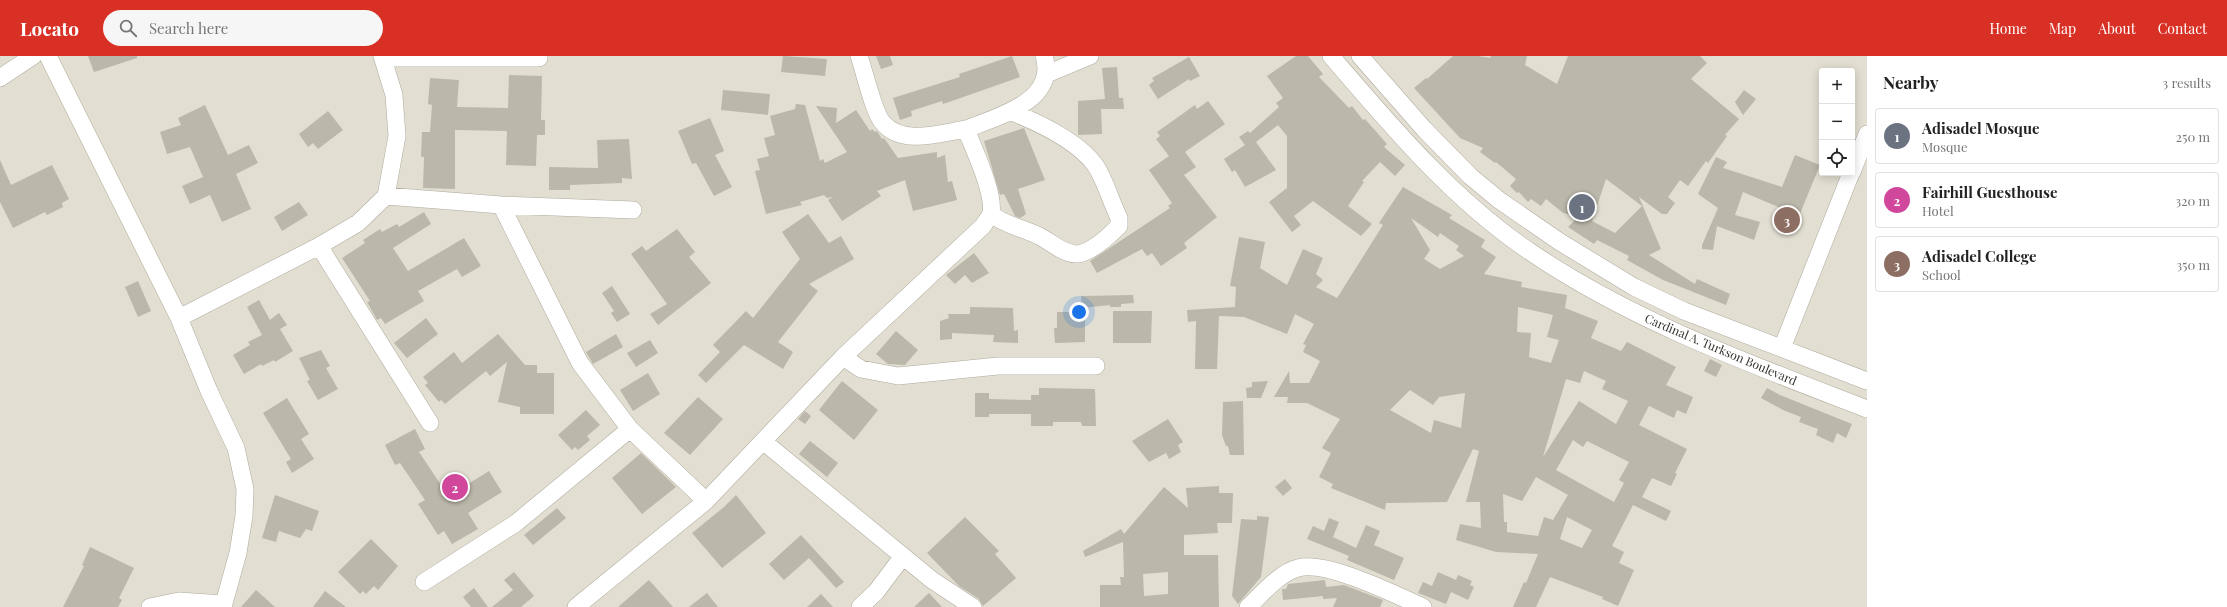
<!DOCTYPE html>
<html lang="en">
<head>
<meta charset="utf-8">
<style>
  :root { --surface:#fff; --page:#f6f6f6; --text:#222; --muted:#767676; --line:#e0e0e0; --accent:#d93025 }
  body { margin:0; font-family:"Playfair Display",serif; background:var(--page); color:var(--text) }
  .controls { position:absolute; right:12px; top:12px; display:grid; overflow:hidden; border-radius:4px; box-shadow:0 2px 10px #0003 }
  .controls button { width:36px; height:36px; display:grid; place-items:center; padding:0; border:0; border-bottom:1px solid var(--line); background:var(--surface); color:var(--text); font:20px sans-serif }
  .you { position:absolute; left:1079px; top:256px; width:14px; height:14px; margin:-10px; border:3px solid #fff; border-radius:50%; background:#1a73e8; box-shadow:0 0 0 6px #1a73e833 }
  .badge { display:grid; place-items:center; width:26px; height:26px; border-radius:50%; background:var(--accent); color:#fff; font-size:13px; font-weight:700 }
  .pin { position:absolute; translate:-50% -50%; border:2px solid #fff; box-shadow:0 1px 4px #0006 }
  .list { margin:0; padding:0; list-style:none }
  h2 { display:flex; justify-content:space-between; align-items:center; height:52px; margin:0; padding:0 16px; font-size:17px }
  h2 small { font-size:13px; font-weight:400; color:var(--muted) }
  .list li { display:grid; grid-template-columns:26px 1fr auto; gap:12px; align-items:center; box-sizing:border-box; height:56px; margin:0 8px 8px; padding:0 8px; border:1px solid var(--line); border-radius:4px }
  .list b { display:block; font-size:15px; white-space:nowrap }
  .list p { margin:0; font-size:13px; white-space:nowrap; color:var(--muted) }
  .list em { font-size:13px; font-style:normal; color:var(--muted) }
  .icon { flex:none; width:22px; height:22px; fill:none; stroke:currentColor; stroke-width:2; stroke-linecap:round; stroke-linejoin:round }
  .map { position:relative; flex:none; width:1867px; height:551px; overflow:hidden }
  header { display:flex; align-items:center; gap:24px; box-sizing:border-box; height:56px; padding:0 20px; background:var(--accent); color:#fff }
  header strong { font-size:19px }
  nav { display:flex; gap:22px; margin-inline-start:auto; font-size:14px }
  .search { width:280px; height:36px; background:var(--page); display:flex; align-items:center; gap:10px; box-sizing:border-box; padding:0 14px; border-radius:22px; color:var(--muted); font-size:15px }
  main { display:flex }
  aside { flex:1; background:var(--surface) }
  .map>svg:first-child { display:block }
  .building { fill:#bbb7aa; fill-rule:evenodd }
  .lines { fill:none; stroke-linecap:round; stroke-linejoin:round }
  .minor-casing { stroke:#afab9e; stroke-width:18 }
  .minor { stroke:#fff; stroke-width:17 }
  .labels { text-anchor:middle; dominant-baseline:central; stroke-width:3; stroke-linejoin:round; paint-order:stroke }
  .street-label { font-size:12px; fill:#33312c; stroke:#fff }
</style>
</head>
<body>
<header>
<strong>Locato</strong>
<div class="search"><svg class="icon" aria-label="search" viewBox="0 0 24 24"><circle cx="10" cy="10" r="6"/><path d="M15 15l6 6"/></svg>Search here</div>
<nav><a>Home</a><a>Map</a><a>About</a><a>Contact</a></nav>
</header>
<main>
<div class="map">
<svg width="1867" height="551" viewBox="0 0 1867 551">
  <rect width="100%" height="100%" fill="#e2ded1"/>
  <!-- building -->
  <path class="building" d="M 88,0 L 137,0 L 137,2 L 94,16 Z
    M 783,0 L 827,3 L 825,20 L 781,16 Z
    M 876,0 L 890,0 L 893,9 L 881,13 Z
    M 1012,0 L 1020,21 L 949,46 L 943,48 L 942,45 L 911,55 L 912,60 L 900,64 L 893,42 L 960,21 L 959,18 Z
    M 1296,0 L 1308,0 L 1323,18 L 1319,21 L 1349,52 L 1352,50 L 1363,64 L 1365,63 L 1387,88 L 1384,91 L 1405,109 L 1395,120 L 1380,106 L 1362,125 L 1364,126 L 1348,150 L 1372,168 L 1361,180 L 1313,145 L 1294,160 L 1301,169 L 1292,176 L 1269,146 L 1287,132 L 1287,80 L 1278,69 L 1256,86 L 1276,114 L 1245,131 L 1235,114 L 1232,116 L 1224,103 L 1245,89 L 1239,81 L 1248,75 L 1250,77 L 1279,51 L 1276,47 L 1283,42 L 1267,20 Z
    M 1453,0 L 1478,0 L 1490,2 L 1491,0 L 1527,0 L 1525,9 L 1557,28 L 1568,0 L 1700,0 L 1707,7 L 1691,23 L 1739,63 L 1725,79 L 1727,80 L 1708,107 L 1706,105 L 1688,130 L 1680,124 L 1668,141 L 1675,147 L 1667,158 L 1662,158 L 1639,141 L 1661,193 L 1649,199 L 1695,228 L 1697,223 L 1730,238 L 1726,249 L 1663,224 L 1627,204 L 1629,200 L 1597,184 L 1594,188 L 1568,171 L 1578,161 L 1563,157 L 1546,143 L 1541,150 L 1531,143 L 1528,146 L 1519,136 L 1517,137 L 1510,130 L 1516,123 L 1496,106 L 1495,107 L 1480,96 L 1483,92 L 1460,82 L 1414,32 L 1426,22 L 1427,23 ZM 1606,123 L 1642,150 L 1615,177 L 1592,165 Z
    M 1189,1 L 1200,20 L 1190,25 L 1189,23 L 1158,43 L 1149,29 L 1154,25 L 1152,22 Z
    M 1117,11 L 1119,42 L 1123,42 L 1124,53 L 1101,53 L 1102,78 L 1078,79 L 1078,45 L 1105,43 L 1102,12 Z
    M 509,19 L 542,20 L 541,64 L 545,64 L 545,79 L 537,79 L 536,110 L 506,109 L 507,75 L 455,74 L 455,133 L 423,132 L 424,101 L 421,101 L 422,76 L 430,76 L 432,49 L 428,48 L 430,22 L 459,24 L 457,51 L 508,52 Z
    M 723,34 L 770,38 L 768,59 L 721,54 Z
    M 1744,34 L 1756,43 L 1743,59 L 1735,46 Z
    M 1208,45 L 1225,68 L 1185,96 L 1196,111 L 1184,119 L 1217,161 L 1184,187 L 1187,192 L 1161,210 L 1152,197 L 1147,200 L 1142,193 L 1097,217 L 1090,205 L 1170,152 L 1168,150 L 1172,147 L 1149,114 L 1169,100 L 1156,83 L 1160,80 L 1157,76 L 1195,49 L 1197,53 Z
    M 796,48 L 805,49 L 820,105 L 823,103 L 825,107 L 847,96 L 816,50 L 837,52 L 836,67 L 856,54 L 870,75 L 872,73 L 875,76 L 877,75 L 882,83 L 884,82 L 898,102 L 937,96 L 937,102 L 945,99 L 948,126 L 952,125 L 957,144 L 913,155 L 905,124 L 877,135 L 881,140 L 842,165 L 828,144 L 833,141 L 827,142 L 824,139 L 800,146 L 802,149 L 766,158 L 755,115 L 760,114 L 757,103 L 769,100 L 764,82 L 775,79 L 770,60 L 795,53 Z
    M 205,49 L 228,99 L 249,89 L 258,107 L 236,118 L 251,153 L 222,166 L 210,139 L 190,148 L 182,130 L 203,121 L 190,91 L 167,98 L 160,76 L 181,69 L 178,62 Z
    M 328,55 L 343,74 L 318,93 L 313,87 L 308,91 L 299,78 Z
    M 710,62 L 724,95 L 715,99 L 732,131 L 714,140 L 696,107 L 692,108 L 678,75 Z
    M 1024,72 L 1045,124 L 1018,133 L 1026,158 L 1020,162 L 1015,160 L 1004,138 L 1000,139 L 984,85 Z
    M 629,83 L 632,123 L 622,122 L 622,127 L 570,129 L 570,134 L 549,134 L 549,111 L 598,112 L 597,84 Z
    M 1795,99 L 1820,109 L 1799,160 L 1743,136 L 1735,159 L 1760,166 L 1754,184 L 1717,170 L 1713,194 L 1702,193 L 1702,189 L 1718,152 L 1698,138 L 1716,101 L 1727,106 L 1723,112 L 1782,131 Z
    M 0,104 L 11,129 L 52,109 L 69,143 L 62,147 L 63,151 L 47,159 L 45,156 L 13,172 L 0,146 Z
    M 1403,131 L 1452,159 L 1449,162 L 1485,184 L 1481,191 L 1496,201 L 1484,218 L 1522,226 L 1521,231 L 1567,239 L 1565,252 L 1598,265 L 1591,282 L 1621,295 L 1627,286 L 1676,311 L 1666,329 L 1693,341 L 1686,358 L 1677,354 L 1674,362 L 1649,350 L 1639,369 L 1687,393 L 1675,417 L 1677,418 L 1671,430 L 1652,422 L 1642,441 L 1671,455 L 1666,465 L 1633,449 L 1612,490 L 1624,496 L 1619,507 L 1634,514 L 1618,550 L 1602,543 L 1603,541 L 1550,521 L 1536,551 L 1513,551 L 1524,526 L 1526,527 L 1538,498 L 1496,496 L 1456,484 L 1460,468 L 1481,472 L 1480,446 L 1466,446 L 1479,395 L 1473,393 L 1447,446 L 1386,447 L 1385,454 L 1331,432 L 1333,428 L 1319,421 L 1331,397 L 1322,392 L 1340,363 L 1307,347 L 1287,347 L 1288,341 L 1274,341 L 1289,315 L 1290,327 L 1309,327 L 1320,305 L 1303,296 L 1306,289 L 1303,288 L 1314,268 L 1295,258 L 1287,278 L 1244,261 L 1219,260 L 1217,313 L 1195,313 L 1196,265 L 1188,266 L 1187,254 L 1235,251 L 1236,231 L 1230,230 L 1239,181 L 1265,186 L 1260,212 L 1287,229 L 1303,193 L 1323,202 L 1316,218 L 1323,224 L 1316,231 L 1337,242 L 1383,169 L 1379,167 ZM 1411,162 L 1438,181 L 1440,177 L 1459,190 L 1456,194 L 1464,200 L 1440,213 L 1424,203 L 1430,194 ZM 1518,251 L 1553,259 L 1547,281 L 1559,284 L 1551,307 L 1529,301 L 1531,277 L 1517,276 ZM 1584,315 L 1606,325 L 1602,333 L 1628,345 L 1616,368 L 1579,345 L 1543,401 L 1566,323 L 1580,327 ZM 1410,334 L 1433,349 L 1439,341 L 1465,337 L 1461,372 L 1434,364 L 1431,377 L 1390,354 ZM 1573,384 L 1583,391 L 1587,385 L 1629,406 L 1619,424 L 1624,427 L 1614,446 L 1556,414 ZM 1536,421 L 1568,439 L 1553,464 L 1544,461 L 1538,480 L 1507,476 L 1507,466 L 1504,466 L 1503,438 L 1522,445 ZM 1567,461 L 1592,474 L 1582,492 L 1560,483 Z
    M 299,146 L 308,159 L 282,175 L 274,161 Z
    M 424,156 L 431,168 L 393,192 L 408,215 L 464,182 L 481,210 L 462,221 L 457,213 L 418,235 L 424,245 L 385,268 L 381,262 L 377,264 L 367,246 L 370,245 L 342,202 L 365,187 L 363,184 L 380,173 L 382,176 L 397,168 L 399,171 Z
    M 808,158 L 829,187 L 841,180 L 854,203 L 809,228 L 818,235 L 778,286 L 793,296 L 783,313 L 744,289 L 706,327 L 698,319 L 720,296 L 713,289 L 746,255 L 753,262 L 800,203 L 782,176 Z
    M 677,173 L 695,196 L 689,201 L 711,227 L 658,269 L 650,258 L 667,248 L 631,198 L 642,190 L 646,195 Z
    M 974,197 L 989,217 L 972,227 L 965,219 L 955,228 L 946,219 Z
    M 138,225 L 151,255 L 138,261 L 125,231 Z
    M 612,230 L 630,258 L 617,266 L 611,257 L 614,255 L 602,237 Z
    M 1133,239 L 1134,247 L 1121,248 L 1121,251 L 1110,251 L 1110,249 L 1082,252 L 1081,240 Z
    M 259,244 L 270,264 L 279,257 L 287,269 L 280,273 L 293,295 L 275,306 L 274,304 L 262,310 L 261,308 L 244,318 L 233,299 L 250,289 L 248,286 L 262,279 L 247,251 Z
    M 970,251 L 1013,252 L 1014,275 L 1018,274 L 1018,287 L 993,286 L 994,279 L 952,277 L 952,283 L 940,284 L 940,265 L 949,262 L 948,258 L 970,258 Z
    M 1113,255 L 1152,255 L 1151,287 L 1113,287 Z
    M 1057,256 L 1085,256 L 1085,286 L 1055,287 L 1054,272 L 1057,272 Z
    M 426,262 L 438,278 L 407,302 L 394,287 Z
    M 896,275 L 918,294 L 905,309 L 888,308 L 876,298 Z
    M 498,278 L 525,309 L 537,309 L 537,317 L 554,317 L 554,358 L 520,358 L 520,351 L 498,346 L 507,306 L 490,320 L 486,315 L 445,348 L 441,344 L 439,346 L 425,329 L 428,327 L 423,321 L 454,296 L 462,307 Z
    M 616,278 L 623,291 L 593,308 L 586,296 Z
    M 650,284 L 658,297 L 636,311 L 627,297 Z
    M 321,294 L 330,310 L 326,312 L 338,333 L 318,344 L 307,325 L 310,324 L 299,302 Z
    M 1710,303 L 1722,309 L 1716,321 L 1704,315 Z
    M 648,317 L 660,338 L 633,355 L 620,334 Z
    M 842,325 L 878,354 L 854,384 L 819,354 Z
    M 1268,325 L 1261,342 L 1247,342 L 1246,332 L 1252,331 L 1252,326 Z
    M 1039,332 L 1095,333 L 1096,370 L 1082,370 L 1081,366 L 1053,366 L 1053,370 L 1031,370 L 1031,358 L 989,358 L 989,361 L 975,361 L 975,337 L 989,337 L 989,343 L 1031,344 L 1031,339 L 1039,339 Z
    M 1767,332 L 1780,339 L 1852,368 L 1846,382 L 1837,377 L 1833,387 L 1816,379 L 1818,373 L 1799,366 L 1801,361 L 1783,354 L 1761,342 Z
    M 698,341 L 723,363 L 690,399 L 664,377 Z
    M 287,342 L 309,378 L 301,383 L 314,403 L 292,417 L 286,406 L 291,403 L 263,357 Z
    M 1243,345 L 1244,399 L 1230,399 L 1228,390 L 1226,390 L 1222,379 L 1223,346 Z
    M 586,354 L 600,369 L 587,380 L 590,384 L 578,394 L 575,391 L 572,394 L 558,379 Z
    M 805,355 L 811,360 L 805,368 L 798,363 Z
    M 1168,363 L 1183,386 L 1178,389 L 1181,396 L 1169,403 L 1166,397 L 1149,406 L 1132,385 Z
    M 415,373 L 425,393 L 419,396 L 447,438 L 454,434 L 455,436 L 489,415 L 502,436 L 468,457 L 478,473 L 452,488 L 444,475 L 438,479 L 418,448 L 425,444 L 400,407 L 395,409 L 385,389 Z
    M 810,385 L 838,407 L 827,421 L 799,398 Z
    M 641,397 L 676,431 L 642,458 L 612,422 Z
    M 1285,423 L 1292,432 L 1283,440 L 1275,431 Z
    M 1219,430 L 1219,437 L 1233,437 L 1232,467 L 1217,467 L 1218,477 L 1184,479 L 1184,499 L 1218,499 L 1219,551 L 1100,551 L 1100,529 L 1121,529 L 1120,521 L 1124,521 L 1123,486 L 1085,501 L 1083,495 L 1121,473 L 1124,478 L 1164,431 L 1188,452 L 1186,432 ZM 1168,516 L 1168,538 L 1144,540 L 1143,518 Z
    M 275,439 L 319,455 L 312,475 L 306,473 L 300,482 L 279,475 L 276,486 L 262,482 Z
    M 736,439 L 766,477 L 722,512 L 692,477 L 724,451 Z
    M 557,452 L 566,462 L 533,489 L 524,479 Z
    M 1257,460 L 1269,461 L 1261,521 L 1238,548 L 1232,540 L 1241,463 L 1257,464 Z
    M 965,461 L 999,495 L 995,498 L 1016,522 L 983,550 L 979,543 L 959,530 L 927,497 Z
    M 1329,462 L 1339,466 L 1333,481 L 1356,492 L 1366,469 L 1380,475 L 1374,489 L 1404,502 L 1394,524 L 1347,504 L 1349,500 L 1307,483 L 1313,470 L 1324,475 Z
    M 801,479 L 844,526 L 836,532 L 809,502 L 784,524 L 769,508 Z
    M 371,483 L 398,510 L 378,534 L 374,530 L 366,538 L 363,535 L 360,538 L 338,516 Z
    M 90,491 L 134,512 L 119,542 L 122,544 L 118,551 L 63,551 L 84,510 L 82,509 Z
    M 514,516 L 534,540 L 521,551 L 492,551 L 513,534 L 504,524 Z
    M 1438,516 L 1456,524 L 1458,519 L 1472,525 L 1470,529 L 1474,531 L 1468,544 L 1451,536 L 1446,548 L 1418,537 L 1423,526 L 1432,530 Z
    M 649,524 L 673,551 L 618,551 Z
    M 1325,524 L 1326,531 L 1344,529 L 1383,544 L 1380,551 L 1333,551 L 1337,542 L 1323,543 L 1323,540 L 1283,544 L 1282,533 L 1286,533 L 1288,528 Z
    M 474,532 L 488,551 L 471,551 L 463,541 Z
    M 256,534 L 275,551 L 241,551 Z
    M 325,535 L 346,551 L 313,551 Z
    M 707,537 L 718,551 L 689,551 Z
    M 929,537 L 942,551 L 914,551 Z
    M 821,538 L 833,551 L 807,551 Z"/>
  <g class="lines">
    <defs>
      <path id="minor" d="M 48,0 L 179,262 L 209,335 L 236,392 L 245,433 L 244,460 L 238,497 L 223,551
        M 859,0 C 864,14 874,58 883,67 C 902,90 941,77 966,73
        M 1331,0 C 1392,71 1453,144 1532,197 C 1634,266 1753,309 1867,353
        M 1360,0 L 1424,73 L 1470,120 L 1499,144 L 1560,186 L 1634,231 L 1684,255 L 1867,325
        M 383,2 L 539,2
        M 1047,18 L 1090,0
        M 0,22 L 33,0
        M 1852,116 L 1867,78
        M 386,140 L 501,149 L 633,154
        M 501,149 L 580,307 L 630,373 L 706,445
        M 991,158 C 1004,169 1026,173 1041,181 C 1052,187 1065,199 1078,198 C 1092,196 1109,180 1119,170 L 1119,162 C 1111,146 1105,123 1095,109 C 1078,85 1039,67 1012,56
        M 319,190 L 430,367
        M 179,262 L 319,190 L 358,167 L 386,140 L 397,80 L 394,39 L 382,0
        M 1782,292 L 1851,117
        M 843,301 L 861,313 L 898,320 L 998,310 L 1096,310
        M 764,386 L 932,524 L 973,551
        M 424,526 L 516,467 L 630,373
        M 150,551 L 179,545 L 223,548
        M 576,551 L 706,445 L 843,301 L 983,170 C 985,166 990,161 991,157 C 995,137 973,92 966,73 C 997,61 1058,45 1044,0
        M 860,551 L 876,536 L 903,500
        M 1248,551 C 1262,538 1279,517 1298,512 C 1326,504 1396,539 1423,551"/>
    </defs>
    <!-- minor casing -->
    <use href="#minor" class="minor-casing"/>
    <!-- minor -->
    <use href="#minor" class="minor"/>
  </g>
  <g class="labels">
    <!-- street labels -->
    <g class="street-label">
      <text transform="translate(1721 293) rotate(23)">Cardinal A. Turkson Boulevard</text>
    </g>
  </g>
</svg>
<div class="controls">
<button>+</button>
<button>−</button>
<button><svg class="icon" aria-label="locate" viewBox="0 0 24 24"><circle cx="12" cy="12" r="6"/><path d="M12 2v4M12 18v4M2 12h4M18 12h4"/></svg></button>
</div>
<div class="you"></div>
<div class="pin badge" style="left:1582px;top:151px;background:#6b7280">1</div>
<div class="pin badge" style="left:455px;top:431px;background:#d1479c">2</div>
<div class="pin badge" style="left:1787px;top:164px;background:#8d6e63">3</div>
</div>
<aside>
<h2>Nearby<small>3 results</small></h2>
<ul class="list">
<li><span class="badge" style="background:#6b7280">1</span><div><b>Adisadel Mosque</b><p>Mosque</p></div><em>250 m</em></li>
<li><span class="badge" style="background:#d1479c">2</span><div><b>Fairhill Guesthouse</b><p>Hotel</p></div><em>320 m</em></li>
<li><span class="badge" style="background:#8d6e63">3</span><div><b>Adisadel College</b><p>School</p></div><em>350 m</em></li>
</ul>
</aside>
</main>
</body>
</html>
